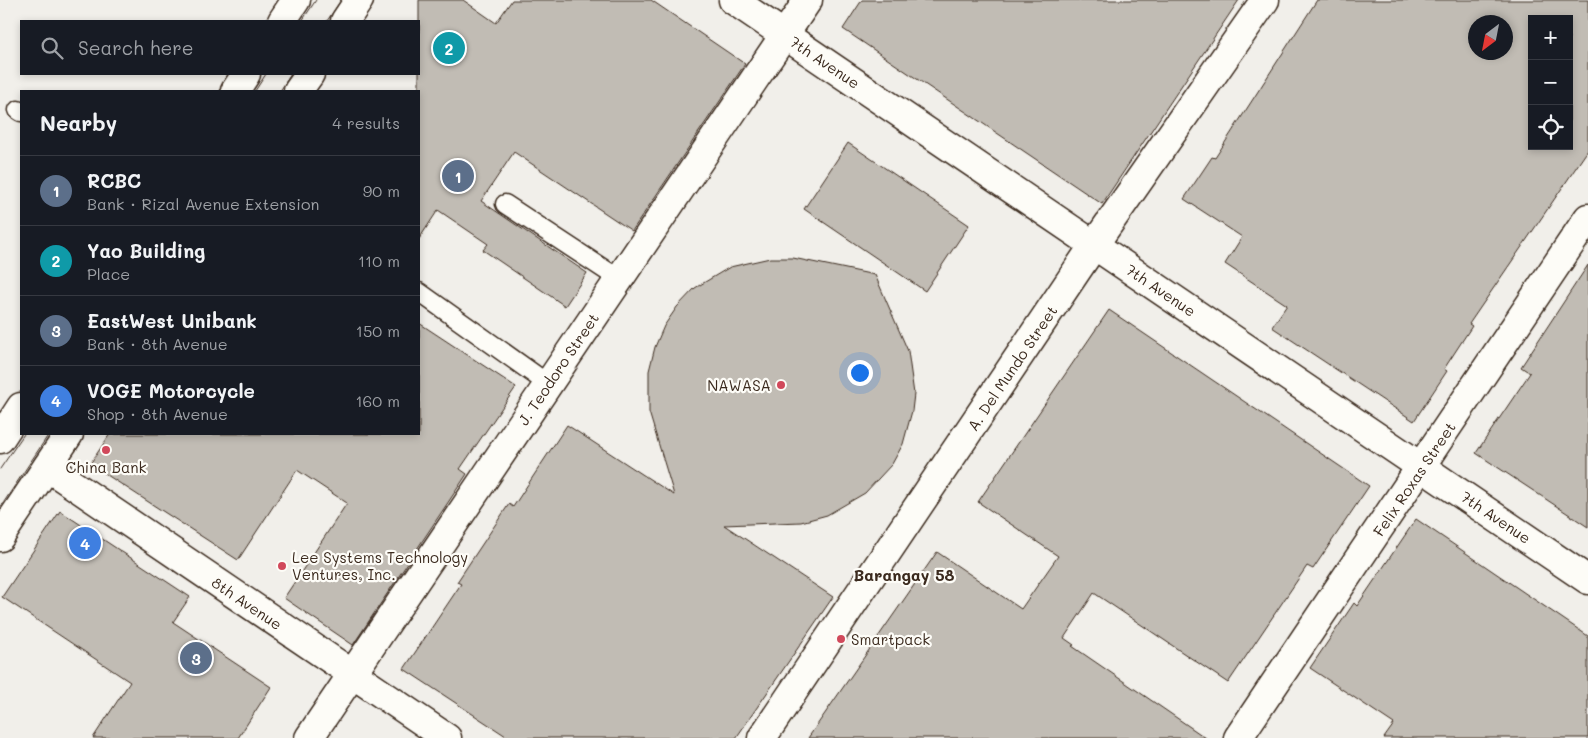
<!DOCTYPE html>
<html lang="en">
<head>
<meta charset="utf-8">
<style>
  :root { --surface:#171b24; --page:#242831; --text:#f1f3f6; --muted:#9ea1a6; --line:#363941; --accent:#1a73e8 }
  body { margin:0; font-family:Mali,sans-serif; background:var(--page); color:var(--text) }
  .controls { position:absolute; right:15px; top:15px; display:grid; overflow:hidden; border-radius:0px; box-shadow:0 2px 8px #0003 }
  .controls button { width:45px; height:45px; display:grid; place-items:center; padding:0; border:0; border-bottom:1px solid var(--line); background:var(--surface); color:var(--text); font:25px sans-serif }
  .compass { position:absolute; left:1468px; top:15px; width:45px; height:45px; border-radius:50%; background:var(--surface); box-shadow:0 2px 8px #0003; rotate:212deg }
  .you { position:absolute; left:859px; top:372px; width:18px; height:18px; margin:-12px; border:4px solid #fff; border-radius:50%; background:#1a73e8; box-shadow:0 0 0 8px #1a73e833 }
  .badge { display:grid; place-items:center; width:32px; height:32px; border-radius:50%; background:var(--accent); color:#fff; font-size:16px; font-weight:700 }
  .pin { position:absolute; translate:-50% -50%; border:2px solid #fff; box-shadow:0 1px 5px #0006 }
  .list { margin:0; padding:0; list-style:none }
  h2 { display:flex; justify-content:space-between; align-items:center; height:65px; margin:0; padding:0 20px; font-size:21px }
  h2 small { font-size:16px; font-weight:400; color:var(--muted) }
  .list li { display:grid; grid-template-columns:32px 1fr auto; gap:15px; align-items:center; box-sizing:border-box; height:70px; padding:0 20px; border-top:1px solid var(--line) }
  .list b { display:block; font-size:19px; white-space:nowrap }
  .list p { margin:0; font-size:16px; white-space:nowrap; color:var(--muted) }
  .list em { font-size:16px; font-style:normal; color:var(--muted) }
  .icon { flex:none; width:28px; height:28px; fill:none; stroke:currentColor; stroke-width:2; stroke-linecap:round; stroke-linejoin:round }
  .map { position:relative; flex:none; width:1588px; height:738px; overflow:hidden }
  .search { position:absolute; background:var(--surface); box-shadow:0 2px 8px #0003; left:20px; top:20px; width:400px; height:55px; display:flex; align-items:center; gap:12px; box-sizing:border-box; padding:0 18px; border-radius:0px; color:var(--muted); font-size:19px }
  .panel { position:absolute; background:var(--surface); box-shadow:0 2px 8px #0003; left:20px; top:90px; width:400px; height:345px; border-radius:0px }
  .map>svg:first-child { display:block }
  .building { fill:#c1bcb4; stroke:#3b2a1e; fill-rule:evenodd }
  .lines { fill:none; stroke-linecap:round; stroke-linejoin:round }
  .lane-casing { stroke:#3b2a1e; stroke-width:21 }
  .street-casing { stroke:#3b2a1e; stroke-width:31 }
  .secondary-casing { stroke:#3b2a1e; stroke-width:31 }
  .primary-casing { stroke:#3b2a1e; stroke-width:31 }
  .lane { stroke:#fdfcf7; stroke-width:18 }
  .street { stroke:#fdfcf7; stroke-width:28 }
  .secondary { stroke:#fdfcf7; stroke-width:28 }
  .primary { stroke:#fdfcf7; stroke-width:28 }
  .tram { stroke:#3b2a1e; stroke-width:1 }
  .poi-dot { fill:#d1495b; stroke:#fdfcf7; stroke-width:2 }
  .labels { text-anchor:middle; dominant-baseline:central; stroke-width:4.5; stroke-linejoin:round; paint-order:stroke }
  .street-label { font-size:15px; fill:#3b2a1e; stroke:#fdfcf7 }
  .poi-label { font-size:15px; fill:#3b2a1e; stroke:#fdfcf7; text-anchor:start }
  .neighbourhood-label { font-size:16px; font-weight:bold; fill:#3b2a1e; stroke:#fdfcf7 }
</style>
</head>
<body>
<div class="map">
<svg width="1588" height="738" viewBox="0 0 1588 738">
  <rect width="100%" height="100%" fill="#f1efea"/>
  <filter id="ink" filterUnits="userSpaceOnUse"><feTurbulence type="fractalNoise" baseFrequency=".02" numOctaves="2"/><feDisplacementMap in="SourceGraphic" scale="10" xChannelSelector="R" yChannelSelector="G"/><feConvolveMatrix kernelMatrix="1 2 1 2 8 2 1 2 1" color-interpolation-filters="sRGB"/></filter>
  <g filter="url(#ink)">
    <!-- building -->
    <path class="building" d="M 419,0 L 463,0 L 496,23 L 512,0 L 651,0 L 745,64 L 632,231 L 514,152 L 481,201 L 587,273 L 565,306 L 483,250 L 488,244 L 438,210 L 419,239 Z
      M 862,0 L 1239,0 L 1102,204 L 843,29 Z
      M 1317,0 L 1588,0 L 1588,150 L 1469,324 L 1472,326 L 1444,369 L 1447,371 L 1414,421 L 1272,327 L 1287,305 L 1225,264 L 1242,237 L 1184,199 L 1212,157 L 1215,158 ZM 1532,19 L 1569,19 L 1569,146 L 1532,146 ZM 1476,22 L 1506,22 L 1506,52 L 1476,52 Z
      M 848,143 L 969,225 L 925,291 L 804,209 Z
      M 770,258 L 793,258 L 875,275 L 908,351 L 914,394 L 912,411 L 903,444 L 892,464 L 865,493 L 827,515 L 801,522 L 724,525 L 833,597 L 736,738 L 509,738 L 404,669 L 461,584 L 457,582 L 509,504 L 513,507 L 567,425 L 674,495 L 649,412 L 649,371 L 655,347 L 664,326 L 677,307 L 695,288 L 730,267 Z
      M 1588,265 L 1588,527 L 1476,453 L 1530,373 L 1521,367 Z
      M 1109,310 L 1369,486 L 1313,569 L 1307,566 L 1228,683 L 1094,593 L 1064,638 L 1074,645 L 1072,646 L 1206,738 L 808,738 L 937,552 L 1021,609 L 1058,556 L 978,502 Z
      M 419,323 L 516,387 L 460,469 L 467,474 L 353,645 L 284,598 L 347,503 L 297,470 L 238,560 L 90,464 L 110,434 L 419,434 Z
      M 60,511 L 190,597 L 173,622 L 271,687 L 238,738 L 93,738 L 130,682 L 2,597 Z
      M 1416,519 L 1588,636 L 1588,738 L 1384,738 L 1394,724 L 1310,668 L 1354,603 L 1357,606 Z"/>
    <g class="lines">
      <defs>
        <path id="lane" d="M 18,110 L 21,112
          M 505,204 L 619,279
          M 419,292 L 548,384"/>
        <path id="street" d="M 47,467 L 447,738
          M 309,738 L 808,0
          M 762,738 L 1094,245 L 1265,0
          M 1238,738 L 1588,218"/>
        <path id="secondary" d="M 733,0 L 1588,580"/>
        <path id="primary" d="M 282,21 L 296,0
          M 345,21 L 359,0
          M 235,91 L 246,74
          M 298,91 L 310,74
          M 0,439 L 21,407
          M 0,537 L 69,434"/>
      </defs>
      <!-- lane casing -->
      <use href="#lane" class="lane-casing"/>
      <!-- street casing -->
      <use href="#street" class="street-casing"/>
      <!-- secondary casing -->
      <use href="#secondary" class="secondary-casing"/>
      <!-- primary casing -->
      <use href="#primary" class="primary-casing"/>
      <!-- lane -->
      <use href="#lane" class="lane"/>
      <!-- street -->
      <use href="#street" class="street"/>
      <!-- secondary -->
      <use href="#secondary" class="secondary"/>
      <!-- primary -->
      <use href="#primary" class="primary"/>
      <!-- tram -->
      <path class="tram" d="M 302,21 L 316,0
        M 327,21 L 341,0
        M 255,91 L 266,74
        M 280,91 L 291,74
        M 0,469 L 24,434
        M 0,508 L 49,434"/>
    </g>
  </g>
  <!-- markers -->
  <g class="poi-dot">
    <circle cx="781" cy="385" r="5"/>
    <circle cx="106" cy="450" r="5"/>
    <circle cx="282" cy="566" r="5"/>
    <circle cx="841" cy="639" r="5"/>
  </g>
  <g class="labels">
    <!-- street labels -->
    <g class="street-label">
      <text transform="translate(825 62) rotate(34)">7th Avenue</text>
      <text transform="translate(1161 290) rotate(34)">7th Avenue</text>
      <text transform="translate(1012 368) rotate(-56)">A. Del Mundo Street</text>
      <text transform="translate(558 369) rotate(-56)">J. Teodoro Street</text>
      <text transform="translate(1414 479) rotate(-56)">Felix Roxas Street</text>
      <text transform="translate(1496 517) rotate(34)">7th Avenue</text>
      <text transform="translate(247 603) rotate(34)">8th Avenue</text>
    </g>
    <!-- poi labels -->
    <g class="poi-label">
      <text x="771" y="385" text-anchor="end">NAWASA</text>
      <text x="106" y="467" text-anchor="middle">China Bank</text>
      <text x="292" y="557">Lee Systems Technology<tspan x="292" dy="17">Ventures, Inc.</tspan></text>
      <text x="851" y="639">Smartpack</text>
    </g>
    <!-- neighbourhood labels -->
    <g class="neighbourhood-label">
      <text x="904" y="574">Barangay 58</text>
    </g>
  </g>
</svg>
<div class="controls">
<button>+</button>
<button>−</button>
<button><svg class="icon" aria-label="locate" viewBox="0 0 24 24"><circle cx="12" cy="12" r="6"/><path d="M12 2v4M12 18v4M2 12h4M18 12h4"/></svg></button>
</div>
<svg class="compass" viewBox="-18 -18 36 36"><path d="M0-13l5 13h-10z" fill="#e53935"/><path d="M0 13l5-13h-10z" fill="#9ea1a6"/></svg>
<div class="you"></div>
<div class="pin badge" style="left:458px;top:176px;background:#5c6f8a">1</div>
<div class="pin badge" style="left:449px;top:48px;background:#0f9aa8">2</div>
<div class="pin badge" style="left:196px;top:658px;background:#5c6f8a">3</div>
<div class="pin badge" style="left:85px;top:543px;background:#3f7fe0">4</div>
<div class="search"><svg class="icon" aria-label="search" viewBox="0 0 24 24"><circle cx="10" cy="10" r="6"/><path d="M15 15l6 6"/></svg>Search here</div>
<section class="panel">
<h2>Nearby<small>4 results</small></h2>
<ul class="list">
<li><span class="badge" style="background:#5c6f8a">1</span><div><b>RCBC</b><p>Bank · Rizal Avenue Extension</p></div><em>90 m</em></li>
<li><span class="badge" style="background:#0f9aa8">2</span><div><b>Yao Building</b><p>Place</p></div><em>110 m</em></li>
<li><span class="badge" style="background:#5c6f8a">3</span><div><b>EastWest Unibank</b><p>Bank · 8th Avenue</p></div><em>150 m</em></li>
<li><span class="badge" style="background:#3f7fe0">4</span><div><b>VOGE Motorcycle</b><p>Shop · 8th Avenue</p></div><em>160 m</em></li>
</ul>
</section>
</div>
</body>
</html>
